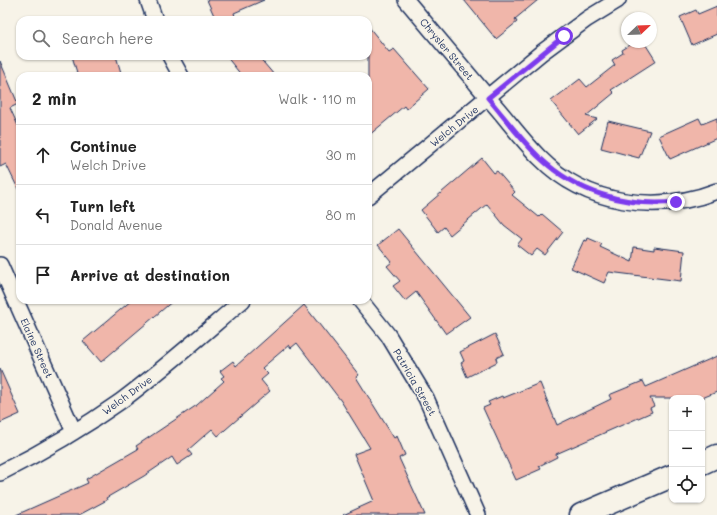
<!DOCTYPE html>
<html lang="en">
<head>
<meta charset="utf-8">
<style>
  :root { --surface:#fff; --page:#f6f6f6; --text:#222; --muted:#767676; --line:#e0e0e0 }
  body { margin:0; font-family:Mali,sans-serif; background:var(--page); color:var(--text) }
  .controls { position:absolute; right:12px; bottom:12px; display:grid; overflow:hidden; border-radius:8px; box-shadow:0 1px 3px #0004 }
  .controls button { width:36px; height:36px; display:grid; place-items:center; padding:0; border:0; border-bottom:1px solid var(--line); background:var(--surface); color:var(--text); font:20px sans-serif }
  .compass { position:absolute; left:621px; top:12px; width:36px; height:36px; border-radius:50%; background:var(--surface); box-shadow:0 1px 3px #0004; rotate:67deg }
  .stop { position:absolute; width:12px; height:12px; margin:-9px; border:3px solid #7c3aed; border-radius:50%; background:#fff }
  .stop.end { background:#7c3aed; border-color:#fff; box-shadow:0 1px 4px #0008 }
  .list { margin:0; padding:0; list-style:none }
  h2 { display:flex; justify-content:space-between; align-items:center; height:52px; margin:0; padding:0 16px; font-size:17px }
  h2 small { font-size:13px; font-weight:400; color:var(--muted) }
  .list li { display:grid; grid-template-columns:26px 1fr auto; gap:12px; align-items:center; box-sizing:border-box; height:60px; padding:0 16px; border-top:1px solid var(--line) }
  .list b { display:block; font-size:15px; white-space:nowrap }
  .list p { margin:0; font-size:13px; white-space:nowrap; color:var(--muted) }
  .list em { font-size:13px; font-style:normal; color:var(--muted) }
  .icon { flex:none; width:22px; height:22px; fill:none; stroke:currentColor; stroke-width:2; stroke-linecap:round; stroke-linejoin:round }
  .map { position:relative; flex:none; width:717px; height:515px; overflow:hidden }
  .search { position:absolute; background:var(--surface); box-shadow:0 1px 3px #0004; left:16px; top:16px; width:356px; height:44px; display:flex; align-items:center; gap:10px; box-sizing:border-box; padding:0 14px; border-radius:12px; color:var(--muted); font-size:15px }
  .panel { position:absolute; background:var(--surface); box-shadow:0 1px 3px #0004; left:16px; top:72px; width:356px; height:232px; border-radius:12px }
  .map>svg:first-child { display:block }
  .building { fill:#f0b6aa; stroke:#1b2f5e }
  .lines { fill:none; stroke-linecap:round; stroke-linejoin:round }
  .street-casing { stroke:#1b2f5e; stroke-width:18 }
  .secondary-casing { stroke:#1b2f5e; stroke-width:25 }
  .street { stroke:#f7f3e8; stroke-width:15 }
  .secondary { stroke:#f7f3e8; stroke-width:22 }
  .route { stroke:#7c3aed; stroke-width:5 }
  .labels { text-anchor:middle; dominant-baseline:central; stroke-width:3; stroke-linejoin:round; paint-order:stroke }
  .street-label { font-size:10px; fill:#1b2f5e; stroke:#f7f3e8 }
</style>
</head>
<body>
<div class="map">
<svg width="717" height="515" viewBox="0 0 717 515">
  <rect width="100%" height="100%" fill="#f7f3e8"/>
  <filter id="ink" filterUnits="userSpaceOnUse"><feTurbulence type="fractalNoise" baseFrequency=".025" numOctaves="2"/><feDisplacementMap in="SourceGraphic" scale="8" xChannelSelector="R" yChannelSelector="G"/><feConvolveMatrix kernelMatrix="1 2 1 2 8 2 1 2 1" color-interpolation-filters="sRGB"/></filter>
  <g filter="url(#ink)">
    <!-- building -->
    <path class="building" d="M 207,0 L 264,0 L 234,13 L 235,16 L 226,20 L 216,20 Z
      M 464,0 L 538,0 L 515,19 L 517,22 L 496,39 Z
      M 717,6 L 717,34 L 692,45 L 680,17 L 696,10 L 698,14 Z
      M 368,26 L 389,52 L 394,49 L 429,89 L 406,109 L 404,106 L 368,136 Z
      M 635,42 L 644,42 L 656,61 L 611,90 L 614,93 L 586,116 L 597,119 L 578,134 L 551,101 L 580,79 L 587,87 L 615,65 L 612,60 L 623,53 L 622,50 Z
      M 72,56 L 116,56 L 122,76 L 78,76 Z
      M 226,56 L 258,56 L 275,76 L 242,76 Z
      M 0,61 L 18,104 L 10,108 L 20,130 L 20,193 L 6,164 L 0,167 Z
      M 699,118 L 702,124 L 717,118 L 717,138 L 670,159 L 659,136 Z
      M 608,121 L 650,131 L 639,158 L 601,148 Z
      M 482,158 L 494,173 L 497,171 L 515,192 L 512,195 L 539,217 L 542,214 L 563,232 L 545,255 L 537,249 L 531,256 L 517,245 L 522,239 L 504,225 L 487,204 L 450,235 L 444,227 L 438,232 L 421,210 Z
      M 398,229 L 470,317 L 446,334 L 416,292 L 405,301 L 393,286 L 400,281 L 387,266 L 392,262 L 378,245 Z
      M 588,238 L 602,244 L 600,247 L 632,262 L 634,247 L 654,250 L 654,247 L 684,251 L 681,281 L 609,272 L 604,283 L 571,268 L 584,240 L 587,241 Z
      M 132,300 L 174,300 L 101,362 L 83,341 Z
      M 304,305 L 359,375 L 356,377 L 394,438 L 397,436 L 405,455 L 399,458 L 425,515 L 343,515 L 374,501 L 354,454 L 370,448 L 341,401 L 297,343 L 291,348 L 289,345 L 262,368 L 268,374 L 261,380 L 270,391 L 218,436 L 212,429 L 188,450 L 192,455 L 177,465 L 172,457 L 144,476 L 106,498 L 107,500 L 79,515 L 16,515 L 88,483 L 86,479 L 138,449 L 136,446 L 197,405 L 224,381 L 221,378 L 224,376 L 220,371 L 233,361 L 236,366 Z
      M 495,334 L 504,354 L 496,358 L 497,362 L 467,377 L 461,363 L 464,361 L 460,352 Z
      M 717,356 L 717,392 L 702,398 L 650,398 L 654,406 L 650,408 L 652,412 L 556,454 L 557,457 L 539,466 L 541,469 L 516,480 L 483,408 L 490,405 L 488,402 L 502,396 L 503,398 L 540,383 L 557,425 L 611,399 L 609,395 L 643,381 L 646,387 Z
      M 0,369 L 20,414 L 0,423 Z"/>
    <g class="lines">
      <defs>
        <path id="street" d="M 148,0 L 155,20
          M 406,0 C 434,33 462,67 490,100 C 507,119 522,140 540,158 C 586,205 657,214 717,191
          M 170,56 L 181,76
          M 368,196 L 541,53 L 587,19 L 618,0
          M 0,265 L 74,432
          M 360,300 L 388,335 L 426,398 L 478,515
          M 0,473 C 42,452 83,428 121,401 C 163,370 203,334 243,300"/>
        <path id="secondary" d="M 702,463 L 717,456
          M 581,515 L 672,476"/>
      </defs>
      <!-- street casing -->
      <use href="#street" class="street-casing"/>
      <!-- secondary casing -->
      <use href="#secondary" class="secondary-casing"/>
      <!-- street -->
      <use href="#street" class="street"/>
      <!-- secondary -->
      <use href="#secondary" class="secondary"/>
    </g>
  </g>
  <g class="lines" filter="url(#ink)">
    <!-- route -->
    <path class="route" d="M 564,36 L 488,98 C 505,118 521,140 540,158 C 577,193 626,207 676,202"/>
  </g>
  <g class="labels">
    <!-- street labels -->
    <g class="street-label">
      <text transform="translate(447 49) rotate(50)">Chrysler Street</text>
      <text transform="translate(454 126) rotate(-39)">Welch Drive</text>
      <text transform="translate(37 348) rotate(66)">Elaine Street</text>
      <text transform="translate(415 382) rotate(60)">Patricia Street</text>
      <text transform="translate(127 395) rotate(-36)">Welch Drive</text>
    </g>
  </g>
</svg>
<div class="controls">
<button>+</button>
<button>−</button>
<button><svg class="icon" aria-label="locate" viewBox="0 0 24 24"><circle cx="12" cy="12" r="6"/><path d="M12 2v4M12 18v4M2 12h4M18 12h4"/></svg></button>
</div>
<svg class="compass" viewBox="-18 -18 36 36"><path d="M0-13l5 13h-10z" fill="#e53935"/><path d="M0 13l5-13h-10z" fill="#767676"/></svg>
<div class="stop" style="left:564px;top:36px"></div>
<div class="stop end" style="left:676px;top:202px"></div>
<div class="search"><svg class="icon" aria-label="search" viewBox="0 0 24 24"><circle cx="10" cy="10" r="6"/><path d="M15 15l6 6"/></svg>Search here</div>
<section class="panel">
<h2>2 min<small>Walk · 110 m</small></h2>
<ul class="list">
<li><svg class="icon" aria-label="ahead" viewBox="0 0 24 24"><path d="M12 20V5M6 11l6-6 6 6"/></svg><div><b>Continue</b><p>Welch Drive</p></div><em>30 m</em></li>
<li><svg class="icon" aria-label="left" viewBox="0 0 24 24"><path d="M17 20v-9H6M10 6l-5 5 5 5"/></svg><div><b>Turn left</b><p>Donald Avenue</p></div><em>80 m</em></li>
<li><svg class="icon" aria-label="arrive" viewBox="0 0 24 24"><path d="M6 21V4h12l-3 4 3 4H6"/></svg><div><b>Arrive at destination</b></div></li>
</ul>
</section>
</div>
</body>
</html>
